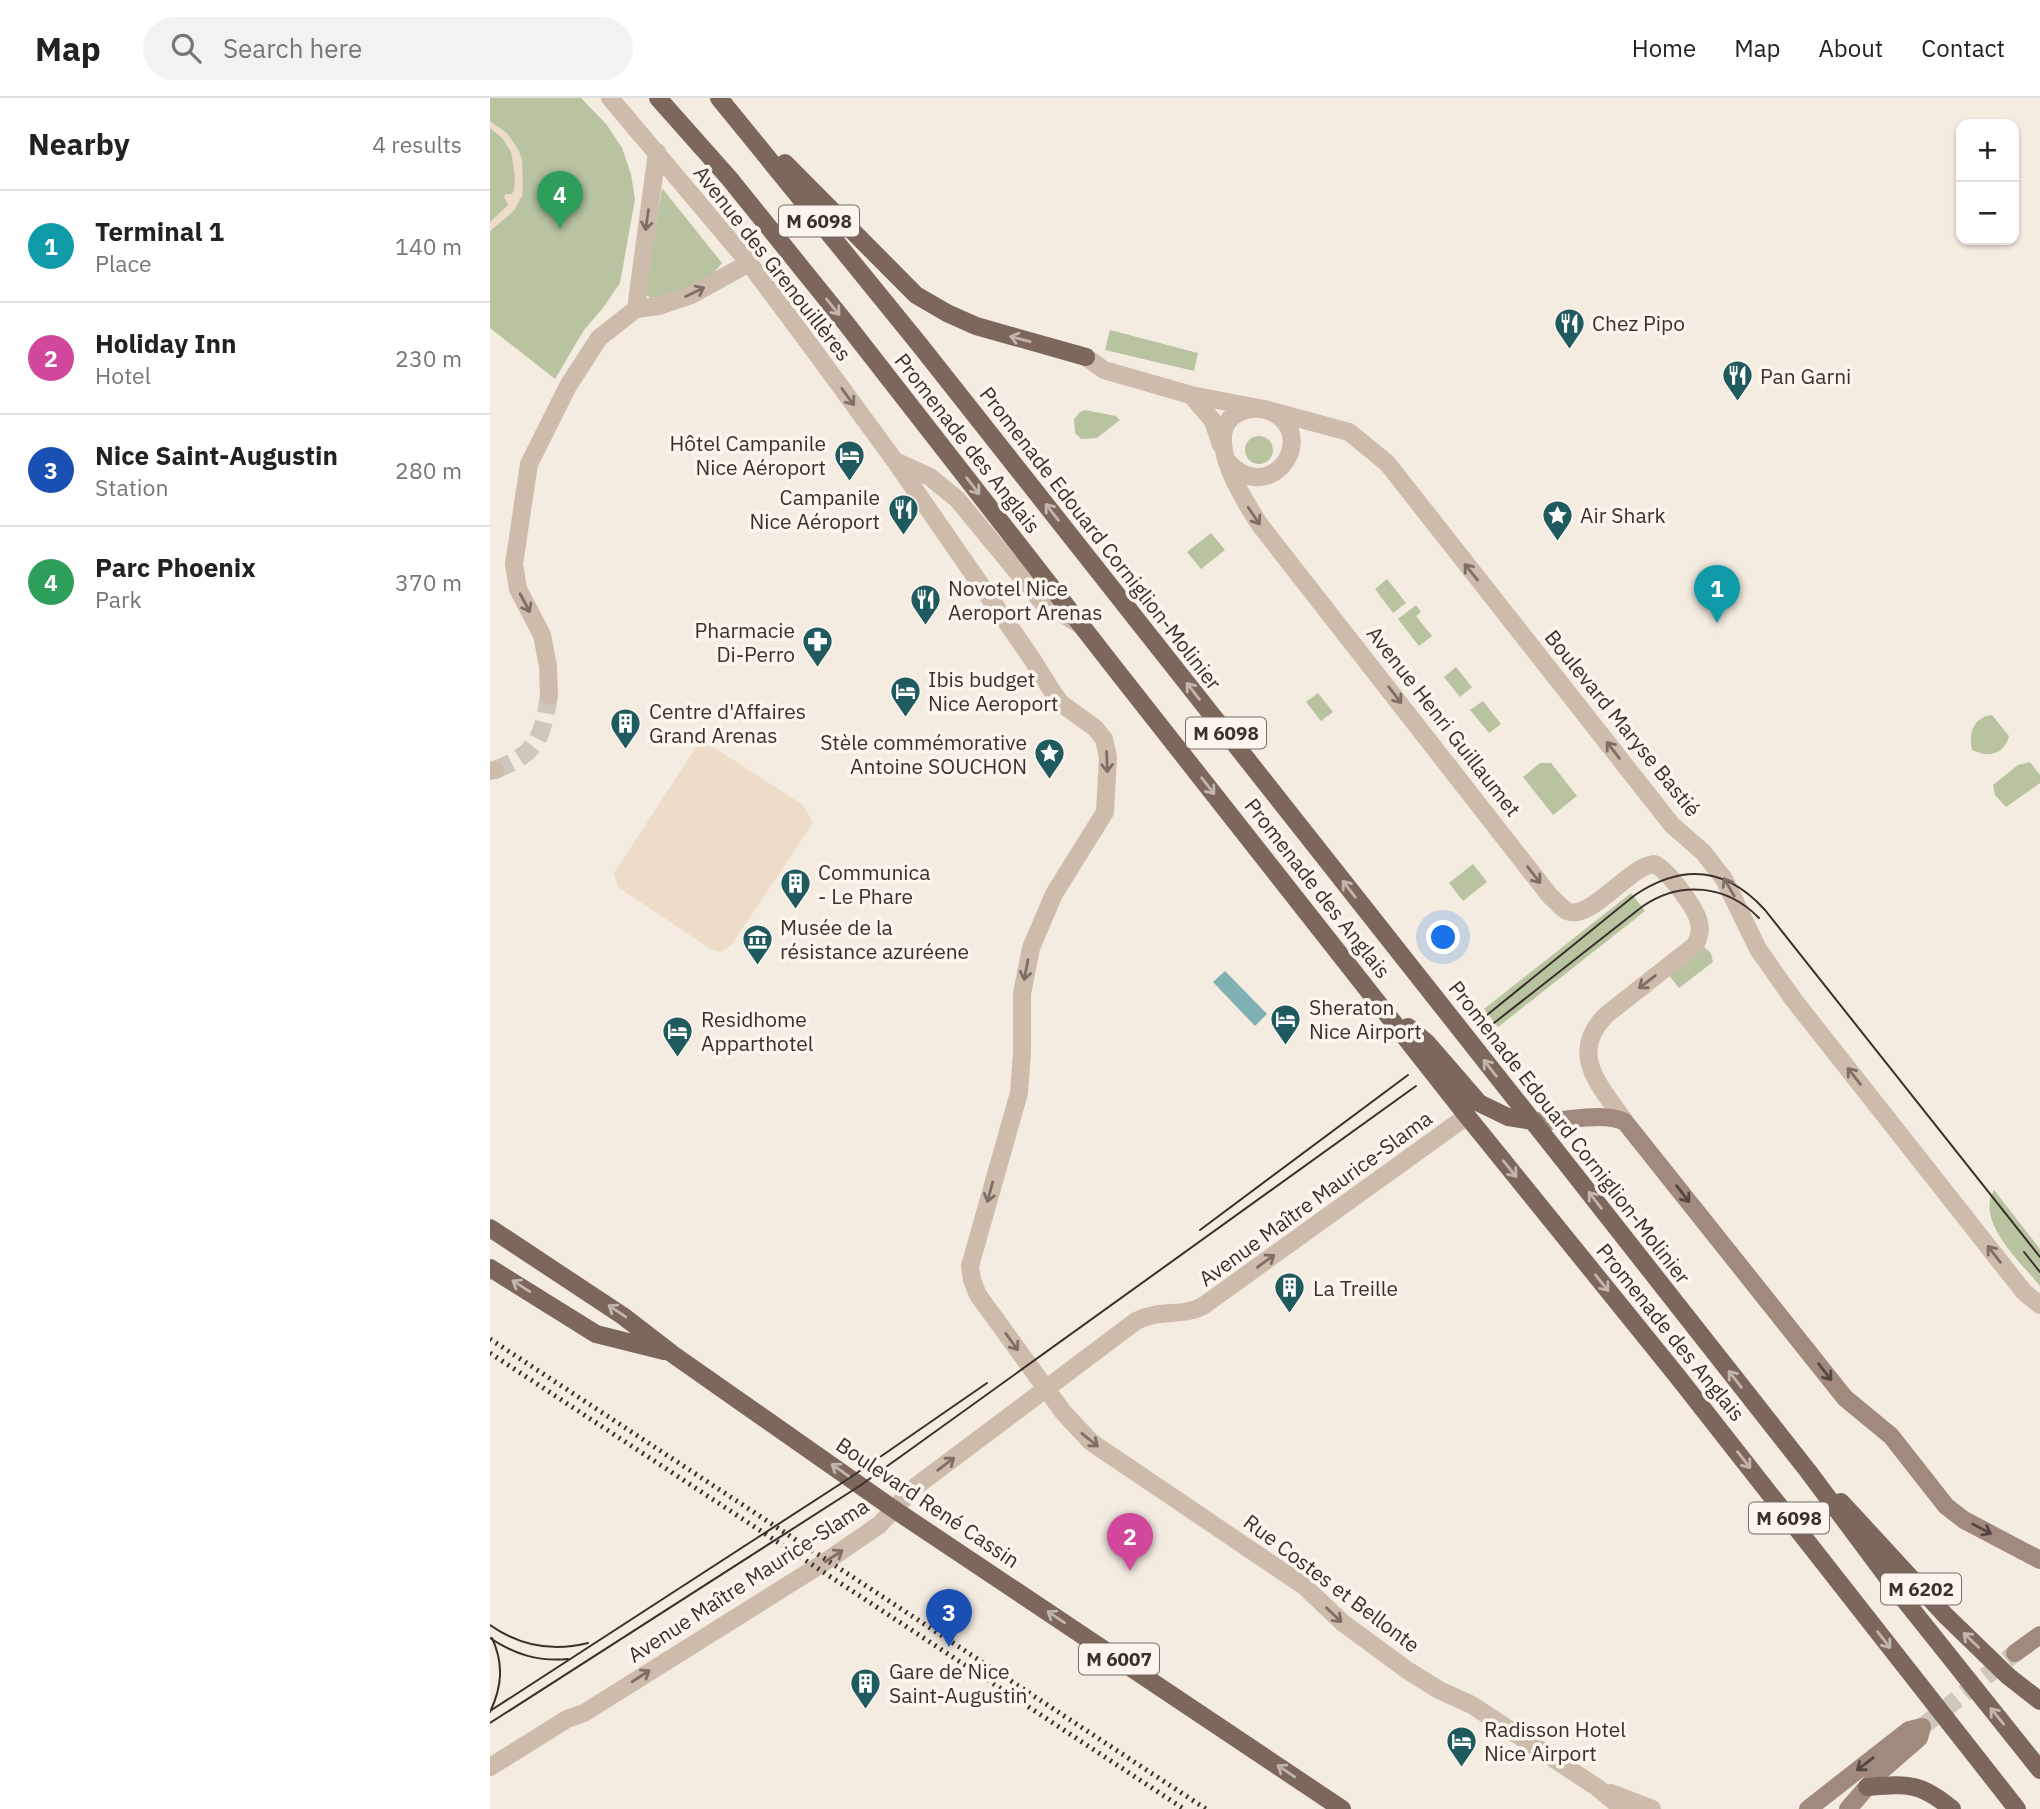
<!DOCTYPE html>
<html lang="en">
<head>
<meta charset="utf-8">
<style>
  :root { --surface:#fff; --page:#f2f2f2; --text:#222; --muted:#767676; --line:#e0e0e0; --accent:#db2777 }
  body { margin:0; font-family:"IBM Plex Sans",sans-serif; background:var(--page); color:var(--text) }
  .controls { position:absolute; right:21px; top:21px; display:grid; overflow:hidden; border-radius:14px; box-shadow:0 2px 5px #0004 }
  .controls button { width:63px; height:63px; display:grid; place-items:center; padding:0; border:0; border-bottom:2px solid var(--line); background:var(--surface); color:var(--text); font:35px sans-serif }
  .you { position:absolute; left:954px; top:840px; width:24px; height:24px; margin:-18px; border:5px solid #fff; border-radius:50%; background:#1a73e8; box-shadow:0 0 0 10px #1a73e833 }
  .badge { display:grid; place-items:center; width:46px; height:46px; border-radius:50%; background:var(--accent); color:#fff; font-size:23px; font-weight:700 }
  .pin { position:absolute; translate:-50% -58px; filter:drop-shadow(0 2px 4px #0008) }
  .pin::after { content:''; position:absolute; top:37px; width:24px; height:21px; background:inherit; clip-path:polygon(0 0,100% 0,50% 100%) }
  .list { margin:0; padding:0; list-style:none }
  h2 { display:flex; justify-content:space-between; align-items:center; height:91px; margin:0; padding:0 28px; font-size:30px }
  h2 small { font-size:23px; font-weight:400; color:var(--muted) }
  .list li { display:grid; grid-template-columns:46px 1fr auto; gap:21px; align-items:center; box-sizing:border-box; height:112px; padding:0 28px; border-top:2px solid var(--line) }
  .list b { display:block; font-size:26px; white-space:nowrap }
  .list p { margin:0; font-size:23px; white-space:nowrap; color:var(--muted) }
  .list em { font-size:23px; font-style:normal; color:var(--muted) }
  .icon { flex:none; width:38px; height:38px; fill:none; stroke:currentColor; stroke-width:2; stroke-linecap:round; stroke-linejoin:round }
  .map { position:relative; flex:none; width:1550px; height:1711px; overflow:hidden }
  header { display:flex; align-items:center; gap:42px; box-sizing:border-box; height:98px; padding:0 35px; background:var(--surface); border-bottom:2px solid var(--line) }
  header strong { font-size:33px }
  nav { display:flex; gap:38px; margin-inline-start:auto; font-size:24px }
  .search { width:490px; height:63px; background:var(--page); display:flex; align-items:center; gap:18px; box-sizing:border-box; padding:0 24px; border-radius:38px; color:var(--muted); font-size:26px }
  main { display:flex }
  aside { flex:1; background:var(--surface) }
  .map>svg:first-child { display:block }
  .green { fill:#b8c4a0 }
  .plaza { fill:#ecdcc8 }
  .water { fill:#7fb0b2 }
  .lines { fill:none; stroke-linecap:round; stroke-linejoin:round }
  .street-tunnel { stroke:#cfc6bd; stroke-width:18; stroke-dasharray:18 9; stroke-linecap:butt }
  .secondary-tunnel { stroke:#cfc6bd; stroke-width:18; stroke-dasharray:18 9; stroke-linecap:butt }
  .street { stroke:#cdbbac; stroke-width:18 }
  .secondary { stroke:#a18a7d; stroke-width:18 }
  .primary { stroke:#7d675c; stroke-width:18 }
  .tram { stroke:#3b302b; stroke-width:2 }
  .rail { stroke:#3b302b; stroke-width:5; stroke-dasharray:2 5; stroke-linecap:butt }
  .oneway { stroke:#7d6f65 }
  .oneway2 { stroke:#c2b5ac }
  .oneway3 { stroke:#544640 }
  .labels { text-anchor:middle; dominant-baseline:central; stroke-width:7; stroke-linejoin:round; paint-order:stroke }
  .shield { fill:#fbf5ee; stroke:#756b66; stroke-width:2 }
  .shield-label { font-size:19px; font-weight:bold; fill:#3b302b }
  .street-label { font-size:21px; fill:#3b302b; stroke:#fbf5ee }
  .poi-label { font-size:21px; fill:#3b302b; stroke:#fbf5ee; text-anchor:start }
</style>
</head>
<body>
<header>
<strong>Map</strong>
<div class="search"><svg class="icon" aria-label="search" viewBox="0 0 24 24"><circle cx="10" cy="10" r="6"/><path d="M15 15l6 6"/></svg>Search here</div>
<nav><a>Home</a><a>Map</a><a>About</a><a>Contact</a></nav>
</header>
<main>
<aside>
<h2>Nearby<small>4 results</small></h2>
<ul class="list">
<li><span class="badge" style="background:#0f9aa8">1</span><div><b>Terminal 1</b><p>Place</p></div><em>140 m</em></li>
<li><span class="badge" style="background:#d1479c">2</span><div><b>Holiday Inn</b><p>Hotel</p></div><em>230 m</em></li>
<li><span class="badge" style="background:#1a4fb4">3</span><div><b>Nice Saint-Augustin</b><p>Station</p></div><em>280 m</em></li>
<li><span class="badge" style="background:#2e9e5b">4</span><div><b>Parc Phoenix</b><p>Park</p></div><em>370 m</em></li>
</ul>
</aside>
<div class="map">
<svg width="1550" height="1711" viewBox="0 0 1550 1711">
  <rect width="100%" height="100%" fill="#f4ebe1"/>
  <!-- green -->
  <path class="green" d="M 0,0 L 91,0 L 117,27 L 132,50 L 141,76 L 145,101 L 130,185 L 113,210 L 94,232 L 65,281 L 0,230 Z
    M 172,90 L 232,165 C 218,185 184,198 160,200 L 156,196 L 156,188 Z
    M 620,232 L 708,255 L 704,273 L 615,252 Z
    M 595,312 L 626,318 L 630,322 L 607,340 L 591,341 L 585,335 L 584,321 L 590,314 Z
    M755 352a14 14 0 1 1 28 0a14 14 0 1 1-28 0Z
    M 721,435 L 735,452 L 711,471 L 697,454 Z
    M 897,481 L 916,505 L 903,515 L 885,491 Z
    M 926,507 L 931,514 L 926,518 L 942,538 L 929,548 L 908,521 Z
    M 966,569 L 982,589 L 970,599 L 954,579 Z
    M 828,595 L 843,614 L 831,623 L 816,604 Z
    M 993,603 L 1011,626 L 999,635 L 980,612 Z
    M 1502,617 L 1519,638 C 1514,657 1498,660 1482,652 C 1478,635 1484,619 1502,617 Z
    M 1540,664 L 1550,677 L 1550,685 L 1516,709 L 1505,697 L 1503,687 L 1528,667 Z
    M 1050,665 L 1061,665 L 1087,698 L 1063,717 L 1033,679 Z
    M 983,766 L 997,784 L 973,803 L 959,785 Z
    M 1141,795 L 1155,813 L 1008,929 L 994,911 Z
    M 1214,849 L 1221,855 L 1223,864 L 1189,890 L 1178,876 Z
    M 1504,1092 L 1550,1151 L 1550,1188 C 1531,1164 1485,1124 1504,1092 Z"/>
  <!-- plaza -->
  <path class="plaza" d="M 0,23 L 17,35 L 28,51 L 32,62 L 33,88 L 32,98 L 24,113 L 0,133 L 0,124 L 18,107 L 14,99 L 16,96 L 22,96 L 24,92 L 25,78 L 21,54 L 13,41 L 0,30 Z
    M 217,645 L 313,707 L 323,725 L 242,846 L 232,854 L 222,852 L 128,789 L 124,775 L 205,651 Z"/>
  <!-- water -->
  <path class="water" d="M 735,873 L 777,916 L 765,928 L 723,884 Z"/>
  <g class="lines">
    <!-- street-tunnel -->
    <path class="street-tunnel" d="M 5,672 C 48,654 51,643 59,598"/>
    <!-- secondary-tunnel -->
    <path class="secondary-tunnel" d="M 1432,1629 L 1525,1555"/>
    <!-- street -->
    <path class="street" d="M 120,0 L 259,165 L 326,255 L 405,363 L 540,558 L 564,596 L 572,606 L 605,630 L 614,641 L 618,659 L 615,714 L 564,796 L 541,850 L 532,896 L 532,954 L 529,995 L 480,1168 L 482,1182 L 488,1197 L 573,1314 L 601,1344 L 814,1488 L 853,1525 L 917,1572 L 949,1592 L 982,1607 L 1108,1690 L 1133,1711
      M 146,211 L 167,54
      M 596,259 L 614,272 L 701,297 L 774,311 L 859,334 L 897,365 L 1182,727 L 1213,754 L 1234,781 L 1268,851 L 1303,901 L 1534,1194 L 1550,1207
      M 701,297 L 723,323 L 731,347
      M 405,363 L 440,379 L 467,401 L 552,504 L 589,526
      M 737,363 C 777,409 827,345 787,317 C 780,312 770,310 761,311 C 701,321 753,401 770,427 L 1060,798 C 1066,803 1071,810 1077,813 C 1100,824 1139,768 1164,766 C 1177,771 1207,811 1209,825 C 1211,833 1209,840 1205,847 L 1116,917 C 1077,957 1111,988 1135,1024
      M 59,598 L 58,568 L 52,537 L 28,491 L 24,466 L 39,366 L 78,288 L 109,240 L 146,211 L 169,208 L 201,197 L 259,165
      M 0,673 L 5,672
      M 0,1669 L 77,1621 L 94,1615 L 341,1460 L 389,1427 L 425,1389 L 646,1223 C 669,1211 692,1219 713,1208 L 977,1018
      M 1121,1695 L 1162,1711"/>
    <!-- secondary -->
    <path class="secondary" d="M 1042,1023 C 1071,1026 1109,1012 1135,1024 L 1355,1300 L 1401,1338 L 1456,1408 L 1474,1422 L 1550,1462
      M 1525,1555 L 1550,1537
      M 1318,1711 L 1419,1632 L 1432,1629 L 1429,1640 L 1391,1673 L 1358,1711"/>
    <!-- primary -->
    <path class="primary" d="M 168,0 L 239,80 L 355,224 L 630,577 L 977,1018 L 1188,1279 L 1527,1711
      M 229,0 L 429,246 L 1071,1059 L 1318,1373 L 1412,1499 L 1550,1672
      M 295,65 L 426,197 L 457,215 L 486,228 L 596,259
      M 918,929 L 937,945 L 989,1005 L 1018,1019 L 1042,1023
      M 0,1130 L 133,1218 L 181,1255 L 405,1412 L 852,1711
      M 0,1170 L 106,1236 L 174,1253
      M 1351,1404 L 1455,1517 L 1518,1578 L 1550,1603
      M 1377,1689 C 1417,1686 1430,1684 1462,1711"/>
    <!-- tram -->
    <path class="tram" d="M 997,917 L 1145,797 C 1193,765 1236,769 1275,812 L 1550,1159
      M 1004,925 L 1153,808 C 1191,782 1237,787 1269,820
      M 710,1132 L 918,977
      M 1534,1154 L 1550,1174
      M 0,1527 C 30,1548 63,1554 98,1545
      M 0,1540 C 24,1556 48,1564 78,1561
      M 0,1613 L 361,1379 L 497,1285
      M 0,1614 C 12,1589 14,1566 2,1540
      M 0,1625 L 371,1387 L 926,988"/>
    <!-- rail -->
    <path class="rail" d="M 0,1241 L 716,1711
      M 0,1255 L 694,1711"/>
  </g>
  <!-- one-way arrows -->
  <defs><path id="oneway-shaft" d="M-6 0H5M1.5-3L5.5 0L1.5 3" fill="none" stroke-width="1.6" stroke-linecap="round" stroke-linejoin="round" transform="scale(1.75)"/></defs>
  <g class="oneway">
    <use href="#oneway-shaft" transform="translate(157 122) rotate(98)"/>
    <use href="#oneway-shaft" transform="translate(205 194) rotate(-26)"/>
    <use href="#oneway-shaft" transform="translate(358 299) rotate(54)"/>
    <use href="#oneway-shaft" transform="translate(764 418) rotate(56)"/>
    <use href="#oneway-shaft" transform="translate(981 474) rotate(-129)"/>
    <use href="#oneway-shaft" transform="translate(35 505) rotate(62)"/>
    <use href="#oneway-shaft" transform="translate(905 597) rotate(52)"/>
    <use href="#oneway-shaft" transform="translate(1123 652) rotate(-128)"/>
    <use href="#oneway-shaft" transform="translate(617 664) rotate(88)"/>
    <use href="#oneway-shaft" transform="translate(1044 777) rotate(52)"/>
    <use href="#oneway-shaft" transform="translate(1239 789) rotate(-120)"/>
    <use href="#oneway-shaft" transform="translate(536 872) rotate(101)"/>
    <use href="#oneway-shaft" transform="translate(1157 884) rotate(142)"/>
    <use href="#oneway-shaft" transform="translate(1364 978) rotate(-128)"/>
    <use href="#oneway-shaft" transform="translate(500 1094) rotate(105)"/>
    <use href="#oneway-shaft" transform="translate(1504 1156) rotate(-128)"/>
    <use href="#oneway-shaft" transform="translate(776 1163) rotate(-36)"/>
    <use href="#oneway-shaft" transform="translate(522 1244) rotate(54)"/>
    <use href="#oneway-shaft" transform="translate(600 1342) rotate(39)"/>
    <use href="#oneway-shaft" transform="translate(456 1366) rotate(-37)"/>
    <use href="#oneway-shaft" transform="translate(344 1458) rotate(-33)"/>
    <use href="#oneway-shaft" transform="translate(844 1517) rotate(44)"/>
    <use href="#oneway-shaft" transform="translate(151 1578) rotate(-33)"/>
  </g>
  <g class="oneway2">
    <use href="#oneway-shaft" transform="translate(343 209) rotate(51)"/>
    <use href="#oneway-shaft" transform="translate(530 241) rotate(-165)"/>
    <use href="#oneway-shaft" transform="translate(483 388) rotate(52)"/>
    <use href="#oneway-shaft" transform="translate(562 414) rotate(-128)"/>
    <use href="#oneway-shaft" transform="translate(703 593) rotate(-128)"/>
    <use href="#oneway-shaft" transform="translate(718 688) rotate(52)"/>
    <use href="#oneway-shaft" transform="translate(859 791) rotate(-128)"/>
    <use href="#oneway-shaft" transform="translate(1000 970) rotate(-128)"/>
    <use href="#oneway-shaft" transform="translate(1020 1071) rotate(51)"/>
    <use href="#oneway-shaft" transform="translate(1105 1102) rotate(-128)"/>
    <use href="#oneway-shaft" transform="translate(1112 1185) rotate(51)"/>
    <use href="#oneway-shaft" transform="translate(31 1188) rotate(-148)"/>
    <use href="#oneway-shaft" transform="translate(127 1213) rotate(-146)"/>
    <use href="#oneway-shaft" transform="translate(1245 1281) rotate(-128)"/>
    <use href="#oneway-shaft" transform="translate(1254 1362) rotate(52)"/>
    <use href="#oneway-shaft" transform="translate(350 1372) rotate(-145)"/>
    <use href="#oneway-shaft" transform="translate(566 1519) rotate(-146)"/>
    <use href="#oneway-shaft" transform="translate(1394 1542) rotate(52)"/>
    <use href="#oneway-shaft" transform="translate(1481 1542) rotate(-136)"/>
    <use href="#oneway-shaft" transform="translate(1507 1618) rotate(-129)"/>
    <use href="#oneway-shaft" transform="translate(796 1673) rotate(-146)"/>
  </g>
  <g class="oneway3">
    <use href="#oneway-shaft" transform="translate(1193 1096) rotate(52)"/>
    <use href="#oneway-shaft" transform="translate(1335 1274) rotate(52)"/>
    <use href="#oneway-shaft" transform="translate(1492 1431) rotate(28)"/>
    <use href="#oneway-shaft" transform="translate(1375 1666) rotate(142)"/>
  </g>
  <!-- icons -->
  <defs>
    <symbol id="restaurant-pin" viewBox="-11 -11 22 30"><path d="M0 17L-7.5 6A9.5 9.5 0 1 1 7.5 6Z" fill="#1f5a5e" stroke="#fbf5ee"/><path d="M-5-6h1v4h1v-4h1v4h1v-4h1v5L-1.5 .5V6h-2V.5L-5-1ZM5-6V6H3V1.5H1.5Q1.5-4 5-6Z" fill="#fff"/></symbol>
    <symbol id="hotel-pin" viewBox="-11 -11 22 30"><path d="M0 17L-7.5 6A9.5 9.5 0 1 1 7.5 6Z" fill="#1f5a5e" stroke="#fbf5ee"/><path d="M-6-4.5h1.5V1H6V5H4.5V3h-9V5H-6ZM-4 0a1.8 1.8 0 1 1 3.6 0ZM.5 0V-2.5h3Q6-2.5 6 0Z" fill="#fff"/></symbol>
    <symbol id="sight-pin" viewBox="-11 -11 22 30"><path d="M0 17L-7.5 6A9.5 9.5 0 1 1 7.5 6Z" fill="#1f5a5e" stroke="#fbf5ee"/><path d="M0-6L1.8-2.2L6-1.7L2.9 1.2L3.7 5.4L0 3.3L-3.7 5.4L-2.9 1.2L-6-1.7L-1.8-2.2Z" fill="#fff"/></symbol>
    <symbol id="pharmacy-pin" viewBox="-11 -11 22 30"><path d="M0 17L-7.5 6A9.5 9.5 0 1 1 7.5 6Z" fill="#1f5a5e" stroke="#fbf5ee"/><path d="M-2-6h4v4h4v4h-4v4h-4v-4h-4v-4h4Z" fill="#fff"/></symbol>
    <symbol id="building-pin" viewBox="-11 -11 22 30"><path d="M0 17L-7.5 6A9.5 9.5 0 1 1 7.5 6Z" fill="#1f5a5e" stroke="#fbf5ee"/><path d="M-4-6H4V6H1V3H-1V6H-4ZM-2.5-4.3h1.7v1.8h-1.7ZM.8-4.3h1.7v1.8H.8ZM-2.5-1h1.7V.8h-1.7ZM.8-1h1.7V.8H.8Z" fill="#fff"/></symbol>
    <symbol id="museum-pin" viewBox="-11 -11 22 30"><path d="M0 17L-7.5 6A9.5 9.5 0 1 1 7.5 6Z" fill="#1f5a5e" stroke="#fbf5ee"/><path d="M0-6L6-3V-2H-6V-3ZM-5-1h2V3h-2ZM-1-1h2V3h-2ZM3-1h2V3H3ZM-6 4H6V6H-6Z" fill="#fff"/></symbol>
  </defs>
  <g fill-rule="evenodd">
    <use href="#restaurant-pin" x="1062" y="208" width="35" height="47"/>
    <use href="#restaurant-pin" x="1230" y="260" width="35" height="47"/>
    <use href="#hotel-pin" x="342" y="340" width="35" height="47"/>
    <use href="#restaurant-pin" x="396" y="394" width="35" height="47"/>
    <use href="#sight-pin" x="1050" y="400" width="35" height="47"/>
    <use href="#restaurant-pin" x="418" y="484" width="35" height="47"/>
    <use href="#pharmacy-pin" x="310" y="526" width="35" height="47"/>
    <use href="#hotel-pin" x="398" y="576" width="35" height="47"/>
    <use href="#building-pin" x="118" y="608" width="35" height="47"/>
    <use href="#sight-pin" x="542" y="638" width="35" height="47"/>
    <use href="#building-pin" x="288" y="768" width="35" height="47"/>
    <use href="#museum-pin" x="250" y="824" width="35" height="47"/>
    <use href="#hotel-pin" x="778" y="904" width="35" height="47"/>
    <use href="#hotel-pin" x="170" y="916" width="35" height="47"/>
    <use href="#building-pin" x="782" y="1172" width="35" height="47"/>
    <use href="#building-pin" x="358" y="1568" width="35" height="47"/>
    <use href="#hotel-pin" x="954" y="1626" width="35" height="47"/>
  </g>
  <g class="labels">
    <!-- shield labels -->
    <g class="shield">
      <rect x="289" y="107.5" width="80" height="31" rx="5"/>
      <rect x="696" y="619.5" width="80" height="31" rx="5"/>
      <rect x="1259" y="1404.5" width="80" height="31" rx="5"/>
      <rect x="1391" y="1475.5" width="80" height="31" rx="5"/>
      <rect x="589" y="1545.5" width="80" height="31" rx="5"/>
    </g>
    <g class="shield-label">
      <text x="329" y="123">M 6098</text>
      <text x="736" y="635">M 6098</text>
      <text x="1299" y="1420">M 6098</text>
      <text x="1431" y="1491">M 6202</text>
      <text x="629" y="1561">M 6007</text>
    </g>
    <!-- street labels -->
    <g class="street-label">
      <text transform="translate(283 165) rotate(52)">Avenue des Grenouillères</text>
      <text transform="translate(478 345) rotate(52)">Promenade des Anglais</text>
      <text transform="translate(611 440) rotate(52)">Promenade Edouard Corniglion-Molinier</text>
      <text transform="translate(954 623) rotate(52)">Avenue Henri Guillaumet</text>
      <text transform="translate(1133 625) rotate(51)">Boulevard Maryse Bastié</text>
      <text transform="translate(828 790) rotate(52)">Promenade des Anglais</text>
      <text transform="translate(1080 1034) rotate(52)">Promenade Edouard Corniglion-Molinier</text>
      <text transform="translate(825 1100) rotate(-36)">Avenue Maître Maurice-Slama</text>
      <text transform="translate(1181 1234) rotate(51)">Promenade des Anglais</text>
      <text transform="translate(438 1404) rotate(34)">Boulevard René Cassin</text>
      <text transform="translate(258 1482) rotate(-33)">Avenue Maître Maurice-Slama</text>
      <text transform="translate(842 1485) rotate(37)">Rue Costes et Bellonte</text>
    </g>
    <!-- poi labels -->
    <g class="poi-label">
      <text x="1102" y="225">Chez Pipo</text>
      <text x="1270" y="278">Pan Garni</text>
      <text x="336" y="345" text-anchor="end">Hôtel Campanile<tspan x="336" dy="24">Nice Aéroport</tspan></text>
      <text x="390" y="399" text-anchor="end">Campanile<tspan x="390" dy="24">Nice Aéroport</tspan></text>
      <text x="1090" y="417">Air Shark</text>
      <text x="458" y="490">Novotel Nice<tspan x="458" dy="24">Aeroport Arenas</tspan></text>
      <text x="305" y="532" text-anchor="end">Pharmacie<tspan x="305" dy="24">Di-Perro</tspan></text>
      <text x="438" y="581">Ibis budget<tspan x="438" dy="24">Nice Aeroport</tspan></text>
      <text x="159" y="613">Centre d'Affaires<tspan x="159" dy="24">Grand Arenas</tspan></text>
      <text x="537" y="644" text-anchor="end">Stèle commémorative<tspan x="537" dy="24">Antoine SOUCHON</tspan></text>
      <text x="328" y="774">Communica<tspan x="328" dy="24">- Le Phare</tspan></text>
      <text x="290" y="829">Musée de la<tspan x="290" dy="24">résistance azuréene</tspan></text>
      <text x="819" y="909">Sheraton<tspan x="819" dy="24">Nice Airport</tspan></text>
      <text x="211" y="921">Residhome<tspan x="211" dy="24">Apparthotel</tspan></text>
      <text x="823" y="1190">La Treille</text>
      <text x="399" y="1573">Gare de Nice<tspan x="399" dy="24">Saint-Augustin</tspan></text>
      <text x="994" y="1631">Radisson Hotel<tspan x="994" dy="24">Nice Airport</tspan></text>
    </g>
  </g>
</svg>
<div class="controls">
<button>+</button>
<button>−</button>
</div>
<div class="you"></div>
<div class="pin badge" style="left:1227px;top:525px;background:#0f9aa8">1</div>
<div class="pin badge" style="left:640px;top:1473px;background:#d1479c">2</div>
<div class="pin badge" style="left:459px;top:1549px;background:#1a4fb4">3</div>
<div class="pin badge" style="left:70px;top:131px;background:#2e9e5b">4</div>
</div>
</main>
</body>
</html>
